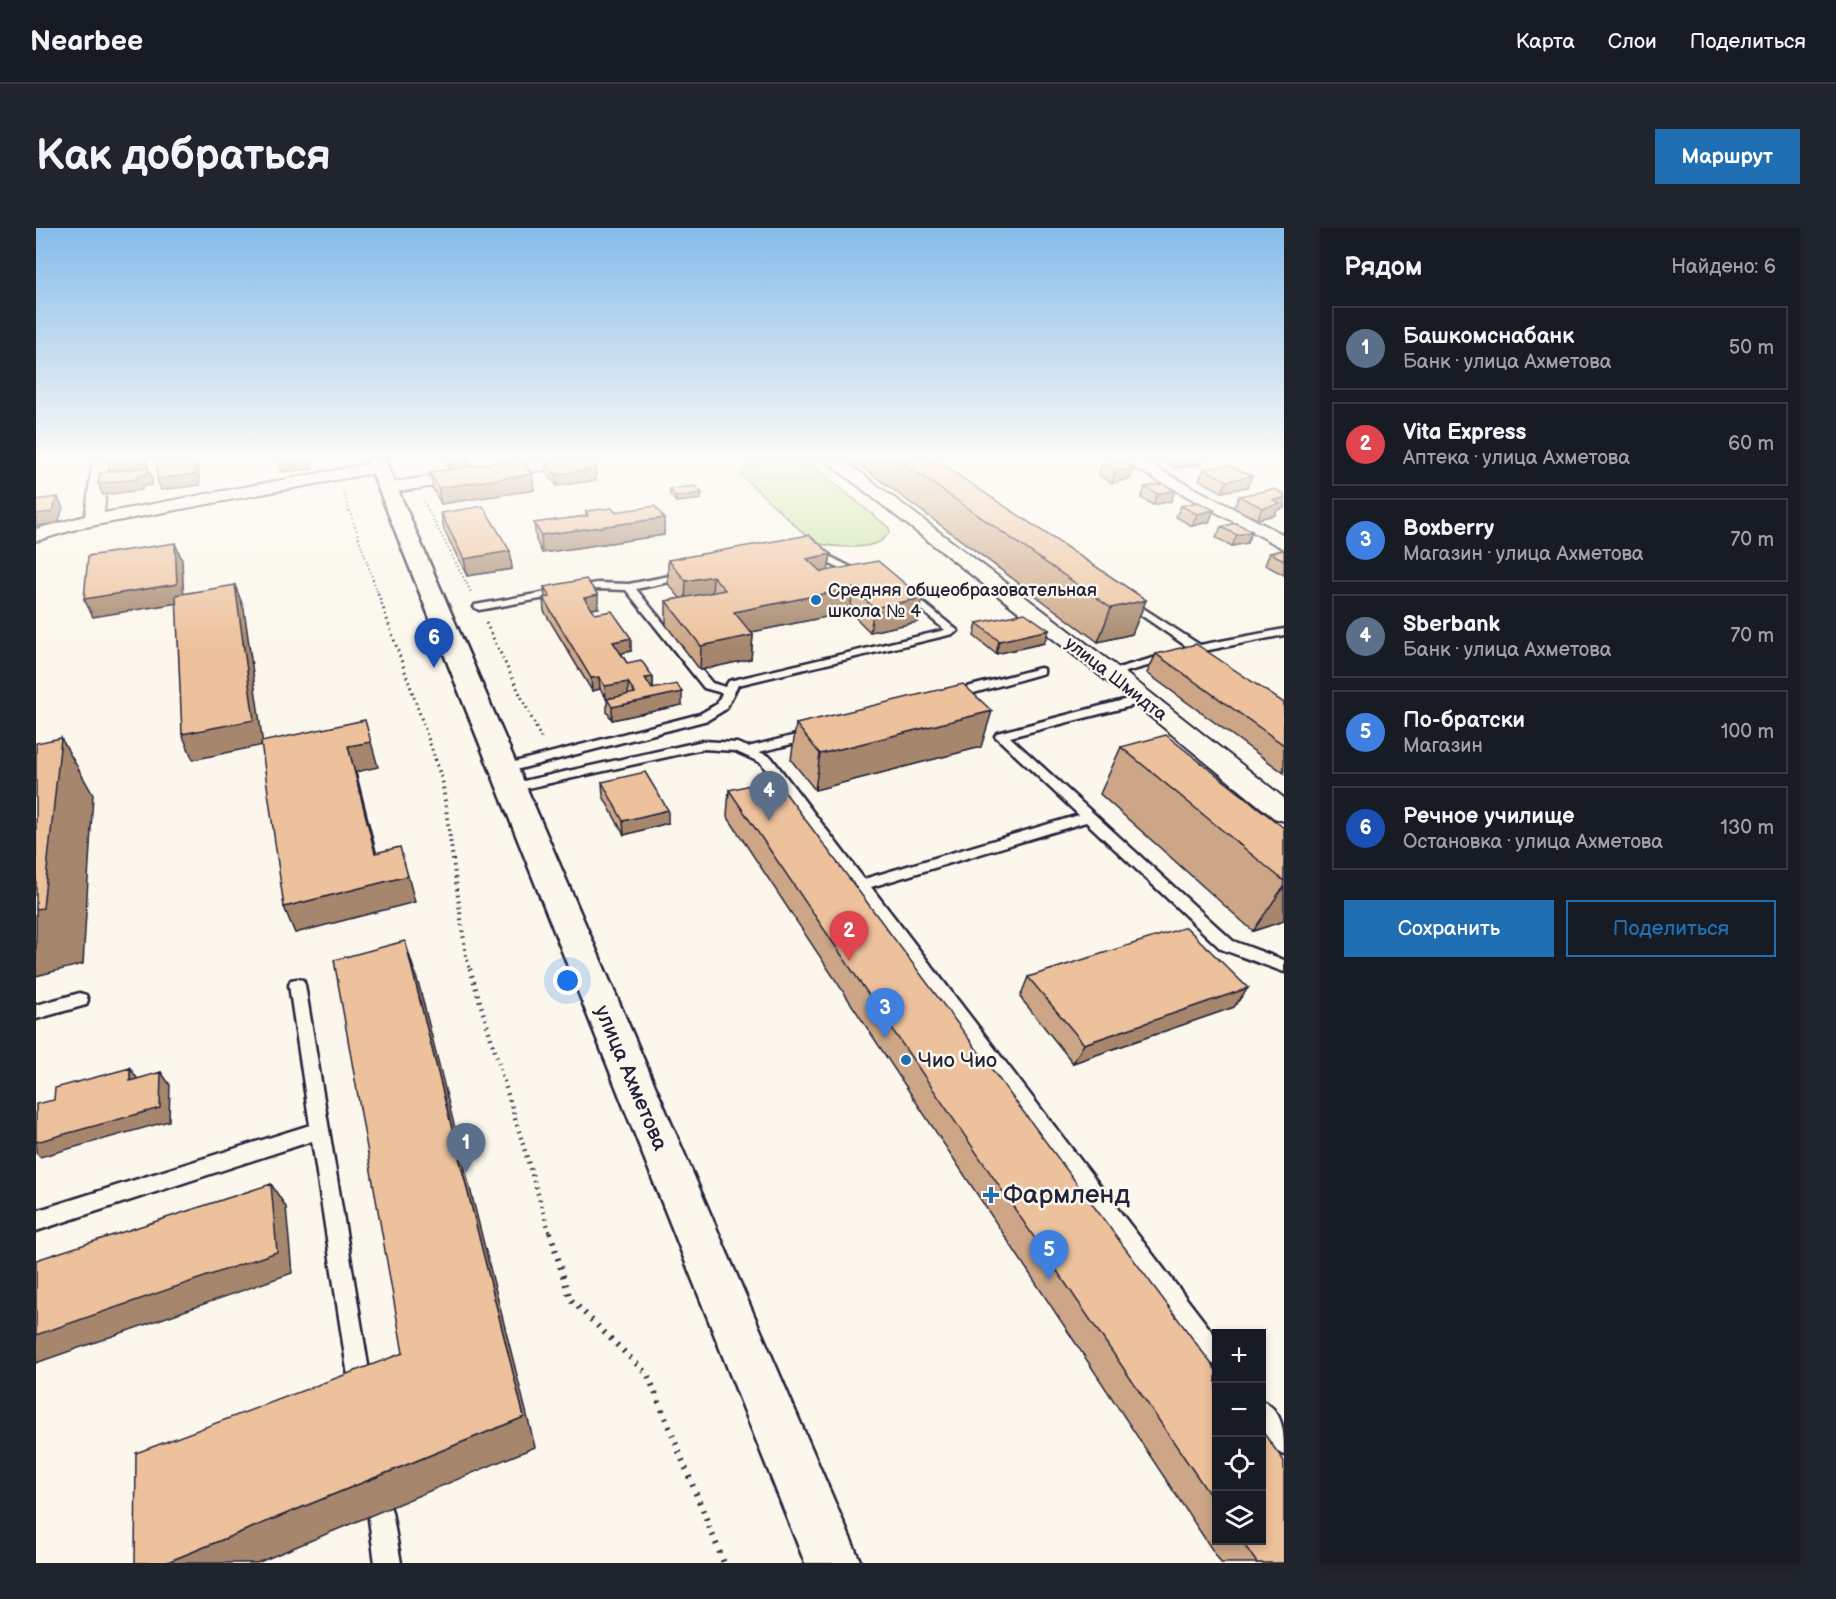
<!DOCTYPE html>
<html lang="ru">
<head>
<meta charset="utf-8">
<style>
  :root { --surface:#171b24; --page:#20242c; --text:#f1f3f6; --muted:#9ea1a6; --line:#363941; --accent:#1f6fb2 }
  body { margin:0; font-family:"Balsamiq Sans",sans-serif; background:var(--page); color:var(--text) }
  .controls { position:absolute; right:18px; bottom:18px; display:grid; overflow:hidden; border-radius:0px; box-shadow:0 3px 9px #0003 }
  .controls button { width:54px; height:54px; display:grid; place-items:center; padding:0; border:0; border-bottom:2px solid var(--line); background:var(--surface); color:var(--text); font:30px sans-serif }
  .you { position:absolute; left:532px; top:753px; width:21px; height:21px; margin:-15px; border:4px solid #fff; border-radius:50%; background:#1a73e8; box-shadow:0 0 0 9px #1a73e833 }
  .badge { display:grid; place-items:center; width:39px; height:39px; border-radius:50%; background:var(--accent); color:#fff; font-size:20px; font-weight:700 }
  .pin { position:absolute; translate:-50% -50px; filter:drop-shadow(0 2px 3px #0008) }
  .pin::after { content:''; position:absolute; top:32px; width:21px; height:18px; background:inherit; clip-path:polygon(0 0,100% 0,50% 100%) }
  .list { margin:0; padding:0; list-style:none }
  h2 { display:flex; justify-content:space-between; align-items:center; height:78px; margin:0; padding:0 24px; font-size:26px }
  h2 small { font-size:20px; font-weight:400; color:var(--muted) }
  .list li { display:grid; grid-template-columns:39px 1fr auto; gap:18px; align-items:center; box-sizing:border-box; height:84px; margin:0 12px 12px; padding:0 12px; border:2px solid var(--line); border-radius:0px }
  .list b { display:block; font-size:22px; white-space:nowrap }
  .list p { margin:0; font-size:20px; white-space:nowrap; color:var(--muted) }
  .list em { font-size:20px; font-style:normal; color:var(--muted) }
  .actions { display:flex; gap:12px; padding:18px 24px }
  .actions a { flex:1; padding:14px 0; border:2px solid var(--accent); border-radius:0px; text-align:center; font-size:21px; color:var(--accent) }
  .actions .main { background:var(--accent); color:#fff }
  .icon { flex:none; width:33px; height:33px; fill:none; stroke:currentColor; stroke-width:2; stroke-linecap:round; stroke-linejoin:round }
  .map { position:relative; flex:none; width:1248px; height:1335px; overflow:hidden; border-radius:0px }
  header { display:flex; align-items:center; gap:36px; box-sizing:border-box; height:84px; padding:0 30px; background:var(--surface); border-bottom:2px solid var(--line) }
  header strong { font-size:28px }
  nav { display:flex; gap:33px; margin-inline-start:auto; font-size:21px }
  .intro { display:flex; align-items:center; justify-content:space-between; box-sizing:border-box; height:144px; padding:0 36px }
  h1 { margin:0; font-size:42px }
  .button { padding:15px 27px; border-radius:0px; background:var(--accent); color:#fff; font-size:21px; font-weight:700 }
  main { display:flex; gap:36px; padding:0 36px }
  aside { flex:1; background:var(--surface); border-radius:0px; box-shadow:0 3px 9px #0003 }
  .map>svg:first-child { display:block }
  .green { fill:#c3e29b; stroke:#72826b; stroke-width:1.5 }
  .lines { fill:none; stroke-linecap:round; stroke-linejoin:round }
  .lane-casing { stroke:#22223b; stroke-width:5 }
  .street-casing { stroke:#22223b; stroke-width:4 }
  .secondary-casing { stroke:#22223b; stroke-width:5 }
  .path-far4 { stroke:#22223b; stroke-width:2; stroke-dasharray:1 3; stroke-linecap:butt }
  .path-far3 { stroke:#22223b; stroke-width:3; stroke-dasharray:1.5 4; stroke-linecap:butt }
  .path-far2 { stroke:#22223b; stroke-width:4; stroke-dasharray:1.5 4.5; stroke-linecap:butt }
  .path-far1 { stroke:#22223b; stroke-width:4.5; stroke-dasharray:1.5 5; stroke-linecap:butt }
  .path { stroke:#22223b; stroke-width:6; stroke-dasharray:2 7; stroke-linecap:butt }
  .lane { fill:#fbf7ec; fill-rule:evenodd }
  .street { fill:#fbf7ec; fill-rule:evenodd }
  .secondary { fill:#fbf7ec; fill-rule:evenodd }
  .wall { fill:#cca686; stroke:#22223b; stroke-width:1.5 }
  .shaded-wall { fill:#a6876d; stroke:#22223b; stroke-width:1.5 }
  .building { fill:#edc19c; stroke:#22223b; stroke-width:1.5 }
  .poi-dot { fill:#1f6fb2; stroke:#fbf7ec; stroke-width:2 }
  .labels { text-anchor:middle; dominant-baseline:central; stroke-width:5; stroke-linejoin:round; paint-order:stroke }
  .far-poi-label { font-size:18px; fill:#22223b; stroke:#fbf7ec; text-anchor:start }
  .far-street-label { font-size:18px; fill:#22223b; stroke:#fbf7ec }
  .poi-label { font-size:21px; fill:#22223b; stroke:#fbf7ec; text-anchor:start }
  .street-label { font-size:21px; fill:#22223b; stroke:#fbf7ec }
  .near-poi-label { font-size:26px; fill:#22223b; stroke:#fbf7ec; text-anchor:start }
</style>
</head>
<body>
<header>
<strong>Nearbee</strong>
<nav><a>Карта</a><a>Слои</a><a>Поделиться</a></nav>
</header>
<div class="intro"><h1>Как добраться</h1><a class="button">Маршрут</a></div>
<main>
<div class="map">
<svg width="1248" height="1335" viewBox="0 0 1248 1335">
  <rect width="100%" height="100%" fill="#fbf7ec"/>
  <filter id="ink" filterUnits="userSpaceOnUse"><feTurbulence type="fractalNoise" baseFrequency=".0167" numOctaves="2"/><feDisplacementMap in="SourceGraphic" scale="12" xChannelSelector="R" yChannelSelector="G"/><feConvolveMatrix kernelMatrix="1 2 1 2 8 2 1 2 1" color-interpolation-filters="sRGB"/></filter>
  <g filter="url(#ink)">
    <!-- green -->
    <path class="green" d="M 728,232 L 758,232 L 776,237 L 853,300 L 854,304 C 851,307 847,312 843,314 C 827,322 793,319 777,314 L 705,247 L 707,241 Z"/>
    <g class="lines">
      <defs>
        <path id="lane" d="M 777,323 L 793,328 L 830,347 L 825,350 C 807,345 792,332 774,328 L 774,324 Z
          M 653,344 L 658,347 L 657,349 L 600,361 L 676,455 L 689,459 L 693,453 L 909,402 L 865,365 L 865,361 L 869,360 L 922,403 L 917,406 L 702,457 L 690,481 L 672,492 L 468,545 L 463,544 L 461,541 L 463,538 L 664,486 L 681,476 L 686,465 L 668,460 L 590,362 L 561,361 L 443,382 L 438,379 L 439,377 L 561,355 L 593,356 Z
          M 1090,369 L 1164,417 L 1248,401 L 1248,407 L 1163,424 L 1075,448 L 1071,447 L 1071,443 L 1153,420 L 1086,374 L 1085,372 Z
          M 1004,440 L 1008,441 L 1008,445 L 920,470 L 914,466 L 916,463 Z
          M 1107,467 L 1113,471 L 1111,474 L 974,509 L 1197,713 L 1248,732 L 1248,744 L 1185,721 L 1050,594 L 835,659 L 1180,1109 L 1180,1137 L 1172,1134 L 725,535 L 699,523 L 667,521 L 474,564 L 467,560 L 474,556 L 667,513 L 701,515 L 712,519 L 776,503 L 780,504 L 782,507 L 780,510 L 723,524 L 735,529 L 828,651 L 1043,587 L 959,508 L 961,505 Z
          M 261,751 L 267,752 L 269,757 L 336,1161 L 333,1169 L 325,1172 L 317,1169 L 314,1161 L 276,913 L 0,1003 L 0,983 L 274,897 L 253,757 L 255,752 Z
          M 44,765 L 50,767 L 52,772 L 50,777 L 0,791 L 0,777 Z
          M 1226,1173 C 1248,1183 1248,1205 1248,1227 C 1226,1218 1224,1194 1226,1173 Z
          M 344,1272 L 353,1275 L 356,1284 L 365,1335 L 339,1335 L 332,1284 L 335,1275 Z"/>
        <path id="street" d="M 57,232 L 73,232 L 68,285 L 343,234 L 351,239 L 343,244 L 44,300 L 0,313 L 0,301 L 49,288 Z
          M 507,232 L 551,232 L 543,237 L 352,265 L 346,264 L 343,260 L 346,256 L 352,255 Z
          M 789,232 L 808,232 L 1083,440 L 1248,570 L 1248,593 L 1238,590 L 1067,450 Z
          M 1084,232 L 1105,232 L 1248,307 L 1248,321 Z"/>
        <path id="secondary" d="M 331,232 L 349,232 L 825,1335 L 769,1335 Z"/>
      </defs>
      <!-- lane casing -->
      <use href="#lane" class="lane-casing"/>
      <!-- street casing -->
      <use href="#street" class="street-casing"/>
      <!-- secondary casing -->
      <use href="#secondary" class="secondary-casing"/>
      <!-- path-far4 -->
      <path class="path-far4" d="M 307,264 L 342,366
        M 388,274 L 435,364"/>
      <!-- path-far3 -->
      <path class="path-far3" d="M 342,365 L 400,533
        M 450,395 L 506,512"/>
      <!-- path-far2 -->
      <path class="path-far2" d="M 399,531 L 406,551 L 430,728 L 434,742"/>
      <!-- path-far1 -->
      <path class="path-far1" d="M 434,741 L 514,1006"/>
      <!-- path -->
      <path class="path" d="M 514,1004 L 534,1071 L 612,1147 L 688,1335"/>
      <!-- lane -->
      <use href="#lane" class="lane"/>
      <!-- street -->
      <use href="#street" class="street"/>
      <!-- secondary -->
      <use href="#secondary" class="secondary"/>
    </g>
    <!-- wall -->
    <path class="wall" d="M 408,232 L 432,232 L 433,239 L 496,246 L 498,262 L 405,276 L 397,261 L 394,244 L 413,242 Z
      M 817,232 L 899,232 L 1110,372 L 1096,406 L 1062,414 Z
      M 1126,232 L 1167,232 L 1166,236 L 1141,240 Z
      M 510,234 L 560,240 L 560,252 L 521,258 L 510,245 Z
      M 1066,236 L 1098,240 L 1094,251 L 1076,255 L 1063,247 Z
      M 1168,241 L 1211,259 L 1186,264 L 1163,252 Z
      M 1109,259 L 1139,262 L 1135,273 L 1117,277 L 1105,270 Z
      M 634,261 L 665,271 L 640,274 L 634,267 Z
      M 1248,266 L 1248,280 L 1241,282 L 1239,287 L 1221,291 L 1198,280 L 1203,268 Z
      M 1145,278 L 1178,282 L 1173,294 L 1156,298 L 1140,289 Z
      M 550,283 L 579,284 L 628,290 L 628,307 L 506,325 L 500,312 L 498,295 L 550,288 Z
      M 405,285 L 474,323 L 476,341 L 431,348 L 408,302 Z
      M 1200,295 L 1211,315 L 1196,318 L 1180,310 L 1185,299 Z
      M 1248,322 L 1248,347 L 1229,337 L 1234,325 Z
      M 795,326 L 792,342 L 881,394 L 834,404 L 814,384 L 716,404 L 717,407 L 715,431 L 664,442 L 630,397 L 630,373 L 644,370 L 632,356 L 632,332 Z
      M 508,359 L 562,380 L 555,381 L 559,386 L 595,423 L 585,425 L 591,435 L 617,449 L 617,461 L 646,477 L 576,492 L 571,484 L 571,471 L 564,461 L 556,463 L 508,383 L 507,370 L 509,370 Z
      M 941,395 L 1013,402 L 1008,415 L 960,426 L 938,408 Z
      M 1120,426 L 1248,475 L 1248,545 L 1111,445 Z
      M 760,496 L 945,519 L 779,562 L 755,532 Z
      M 1085,519 L 1248,600 L 1248,693 L 1217,703 L 1064,566 Z
      M 566,554 L 632,595 L 588,607 L 567,568 Z
      M 693,562 L 1180,1142 L 1180,1312 L 1226,1312 L 1248,1335 L 1185,1335 L 691,588 Z
      M 992,749 L 1198,779 L 1037,835 L 984,769 Z"/>
    <!-- shaded-wall -->
    <path class="shaded-wall" d="M 81,232 L 111,232 L 111,240 L 76,244 L 71,234 Z
      M 159,232 L 161,232 L 162,235 L 164,257 L 125,262 L 121,251 Z
      M 252,232 L 276,232 L 277,241 L 244,244 L 241,234 Z
      M 1144,232 L 1167,232 L 1166,236 L 1141,240 Z
      M 433,233 L 434,244 L 416,247 L 414,236 Z
      M 112,239 L 116,250 L 116,257 L 106,258 L 106,262 L 67,267 L 62,256 L 102,247 Z
      M 560,240 L 560,252 L 521,258 L 520,247 Z
      M 1098,240 L 1094,251 L 1076,255 L 1080,243 Z
      M 496,246 L 498,262 L 405,276 L 402,260 Z
      M 1216,248 L 1211,259 L 1186,264 L 1191,253 Z
      M 1139,262 L 1135,273 L 1117,277 L 1121,266 Z
      M 666,265 L 665,271 L 640,274 L 640,269 Z
      M 22,269 L 27,280 L 22,295 L 0,298 L 0,286 Z
      M 1248,270 L 1248,280 L 1241,282 L 1239,287 L 1221,291 L 1226,280 L 1237,272 Z
      M 1178,282 L 1173,294 L 1156,298 L 1161,286 Z
      M 628,290 L 628,307 L 506,325 L 505,307 Z
      M 1216,303 L 1211,315 L 1196,318 L 1201,307 Z
      M 139,315 L 146,332 L 148,374 L 57,389 L 48,371 Z
      M 474,323 L 476,341 L 431,348 L 428,331 Z
      M 795,326 L 791,349 L 771,331 Z
      M 677,348 L 676,371 L 649,377 L 650,353 Z
      M 199,357 L 208,381 L 227,517 L 157,532 L 146,506 Z
      M 817,360 L 814,384 L 696,408 L 698,384 Z
      M 562,367 L 562,380 L 549,382 L 548,370 Z
      M 886,370 L 881,394 L 834,404 L 838,380 Z
      M 1110,372 L 1096,406 L 1062,414 L 1075,380 Z
      M 1013,402 L 1008,415 L 960,426 L 963,413 Z
      M 717,407 L 715,431 L 664,442 L 665,418 Z
      M 595,410 L 595,423 L 578,427 L 577,414 Z
      M 563,449 L 564,461 L 556,463 L 555,450 Z
      M 617,449 L 617,462 L 609,463 L 609,450 Z
      M 592,454 L 592,467 L 570,471 L 569,458 Z
      M 646,464 L 646,477 L 576,492 L 576,479 Z
      M 956,483 L 945,519 L 779,562 L 784,526 Z
      M 25,510 L 57,567 L 47,736 L 0,748 L 0,681 Z
      M 335,514 L 342,539 L 320,544 L 347,651 L 339,625 L 312,518 Z
      M 632,582 L 632,595 L 588,607 L 587,593 Z
      M 372,648 L 379,674 L 259,705 L 248,679 Z
      M 1248,658 L 1248,693 L 1217,703 Z
      M 369,713 L 384,761 L 499,1219 L 221,1335 L 129,1335 L 488,1189 Z
      M 1212,760 L 1198,779 L 1037,835 L 1048,816 Z
      M 94,840 L 103,853 L 94,853 Z
      M 125,844 L 134,857 L 133,893 L 4,929 L 0,925 L 0,914 Z
      M 235,956 L 250,979 L 256,1045 L 0,1135 L 0,1107 Z"/>
    <!-- building -->
    <path class="building" d="M 121,232 L 159,232 L 160,246 L 121,251 Z
      M 412,232 L 432,232 L 433,233 L 414,236 Z
      M 477,232 L 486,232 L 496,246 L 402,260 L 394,244 Z
      M 520,232 L 553,232 L 560,240 L 520,247 L 510,234 Z
      M 863,232 L 899,232 L 1110,372 L 1075,380 Z
      M 1084,233 L 1098,240 L 1080,243 L 1066,236 Z
      M 1192,237 L 1216,248 L 1191,253 L 1168,241 Z
      M 112,239 L 111,246 L 102,247 L 101,251 L 62,256 L 64,245 Z
      M 1127,256 L 1139,262 L 1121,266 L 1109,259 Z
      M 659,258 L 666,265 L 640,269 L 634,261 Z
      M 1238,261 L 1248,266 L 1248,270 L 1237,272 L 1244,276 L 1226,280 L 1203,268 Z
      M 22,269 L 16,284 L 0,286 L 0,272 Z
      M 1162,274 L 1178,282 L 1161,286 L 1145,278 Z
      M 447,278 L 474,323 L 428,331 L 405,285 Z
      M 619,278 L 628,290 L 505,307 L 498,295 L 552,288 L 550,283 L 576,280 L 579,284 Z
      M 1200,295 L 1216,303 L 1201,307 L 1185,299 Z
      M 773,307 L 795,326 L 771,331 L 785,344 L 842,333 L 886,370 L 838,380 L 817,360 L 698,384 L 717,407 L 665,418 L 630,373 L 689,362 L 677,348 L 650,353 L 632,332 Z
      M 139,315 L 141,356 L 48,371 L 52,328 Z
      M 1248,322 L 1248,332 L 1234,325 Z
      M 550,351 L 562,367 L 548,370 L 559,386 L 576,383 L 595,410 L 577,414 L 591,435 L 605,432 L 617,449 L 609,450 L 616,461 L 641,456 L 646,464 L 576,479 L 571,471 L 599,465 L 592,454 L 569,458 L 563,449 L 555,450 L 507,370 L 514,369 L 508,359 Z
      M 199,357 L 218,492 L 146,506 L 140,367 Z
      M 989,385 L 1013,402 L 963,413 L 941,395 Z
      M 1160,416 L 1248,475 L 1248,517 L 1120,426 Z
      M 927,456 L 956,483 L 784,526 L 760,496 Z
      M 329,492 L 335,514 L 312,518 L 339,625 L 364,619 L 372,648 L 248,679 L 225,514 Z
      M 1130,507 L 1248,600 L 1248,653 L 1085,519 Z
      M 25,510 L 7,680 L 0,681 L 0,515 Z
      M 609,544 L 632,582 L 587,593 L 566,554 Z
      M 739,551 L 1180,1142 L 1180,1276 L 693,562 Z
      M 1150,699 L 1212,760 L 1048,816 L 992,749 Z
      M 369,713 L 488,1189 L 129,1335 L 99,1335 L 100,1225 L 367,1125 L 298,732 Z
      M 94,840 L 94,853 L 125,844 L 124,880 L 0,914 L 0,876 L 18,872 L 19,860 Z
      M 235,956 L 241,1024 L 0,1107 L 0,1032 Z
      M 1226,1203 L 1248,1233 L 1248,1335 L 1221,1335 L 1205,1312 L 1226,1312 Z"/>
  </g>
  <!-- sky -->
  <linearGradient id="sky" x2="0" y2="1"><stop stop-color="#85bbea"/><stop offset="0.55" stop-color="#fdfbf6"/><stop offset="1" stop-color="#fdfbf6" stop-opacity="0"/></linearGradient>
  <rect width="1248" height="419" fill="url(#sky)"/>
  <!-- markers -->
  <g class="poi-dot">
    <circle cx="780" cy="372" r="6"/>
    <circle cx="870" cy="832" r="6"/>
    <path d="M952 958h6v6h6v6h-6v6h-6v-6h-6v-6h6z"/>
  </g>
  <g class="labels">
    <!-- far-poi labels -->
    <g class="far-poi-label">
      <text x="792" y="362">Средняя общеобразовательная<tspan x="792" dy="21">школа № 4</tspan></text>
    </g>
    <!-- far-street labels -->
    <g class="far-street-label">
      <text transform="translate(1080 451) rotate(38)">улица Шмидта</text>
    </g>
    <!-- poi labels -->
    <g class="poi-label">
      <text x="882" y="832">Чио Чио</text>
    </g>
    <!-- street labels -->
    <g class="street-label">
      <text transform="translate(595 850) rotate(67)">улица Ахметова</text>
    </g>
    <!-- near-poi labels -->
    <g class="near-poi-label">
      <text x="967" y="967">Фармленд</text>
    </g>
  </g>
</svg>
<div class="controls">
<button>+</button>
<button>−</button>
<button><svg class="icon" aria-label="locate" viewBox="0 0 24 24"><circle cx="12" cy="12" r="6"/><path d="M12 2v4M12 18v4M2 12h4M18 12h4"/></svg></button>
<button><svg class="icon" aria-label="layers" viewBox="0 0 24 24"><path d="M12 4l9 5-9 5-9-5zM3 14l9 5 9-5"/></svg></button>
</div>
<div class="you"></div>
<div class="pin badge" style="left:430px;top:945px;background:#5c6f8a">1</div>
<div class="pin badge" style="left:813px;top:733px;background:#e0444e">2</div>
<div class="pin badge" style="left:849px;top:810px;background:#3f7fe0">3</div>
<div class="pin badge" style="left:733px;top:593px;background:#5c6f8a">4</div>
<div class="pin badge" style="left:1013px;top:1052px;background:#3f7fe0">5</div>
<div class="pin badge" style="left:398px;top:440px;background:#1a4fb4">6</div>
</div>
<aside>
<h2>Рядом<small>Найдено: 6</small></h2>
<ul class="list">
<li><span class="badge" style="background:#5c6f8a">1</span><div><b>Башкомснабанк</b><p>Банк · улица Ахметова</p></div><em>50 m</em></li>
<li><span class="badge" style="background:#e0444e">2</span><div><b>Vita Express</b><p>Аптека · улица Ахметова</p></div><em>60 m</em></li>
<li><span class="badge" style="background:#3f7fe0">3</span><div><b>Boxberry</b><p>Магазин · улица Ахметова</p></div><em>70 m</em></li>
<li><span class="badge" style="background:#5c6f8a">4</span><div><b>Sberbank</b><p>Банк · улица Ахметова</p></div><em>70 m</em></li>
<li><span class="badge" style="background:#3f7fe0">5</span><div><b>По-братски</b><p>Магазин</p></div><em>100 m</em></li>
<li><span class="badge" style="background:#1a4fb4">6</span><div><b>Речное училище</b><p>Остановка · улица Ахметова</p></div><em>130 m</em></li>
</ul>
<div class="actions"><a class="main">Сохранить</a><a>Поделиться</a></div>
</aside>
</main>
</body>
</html>
